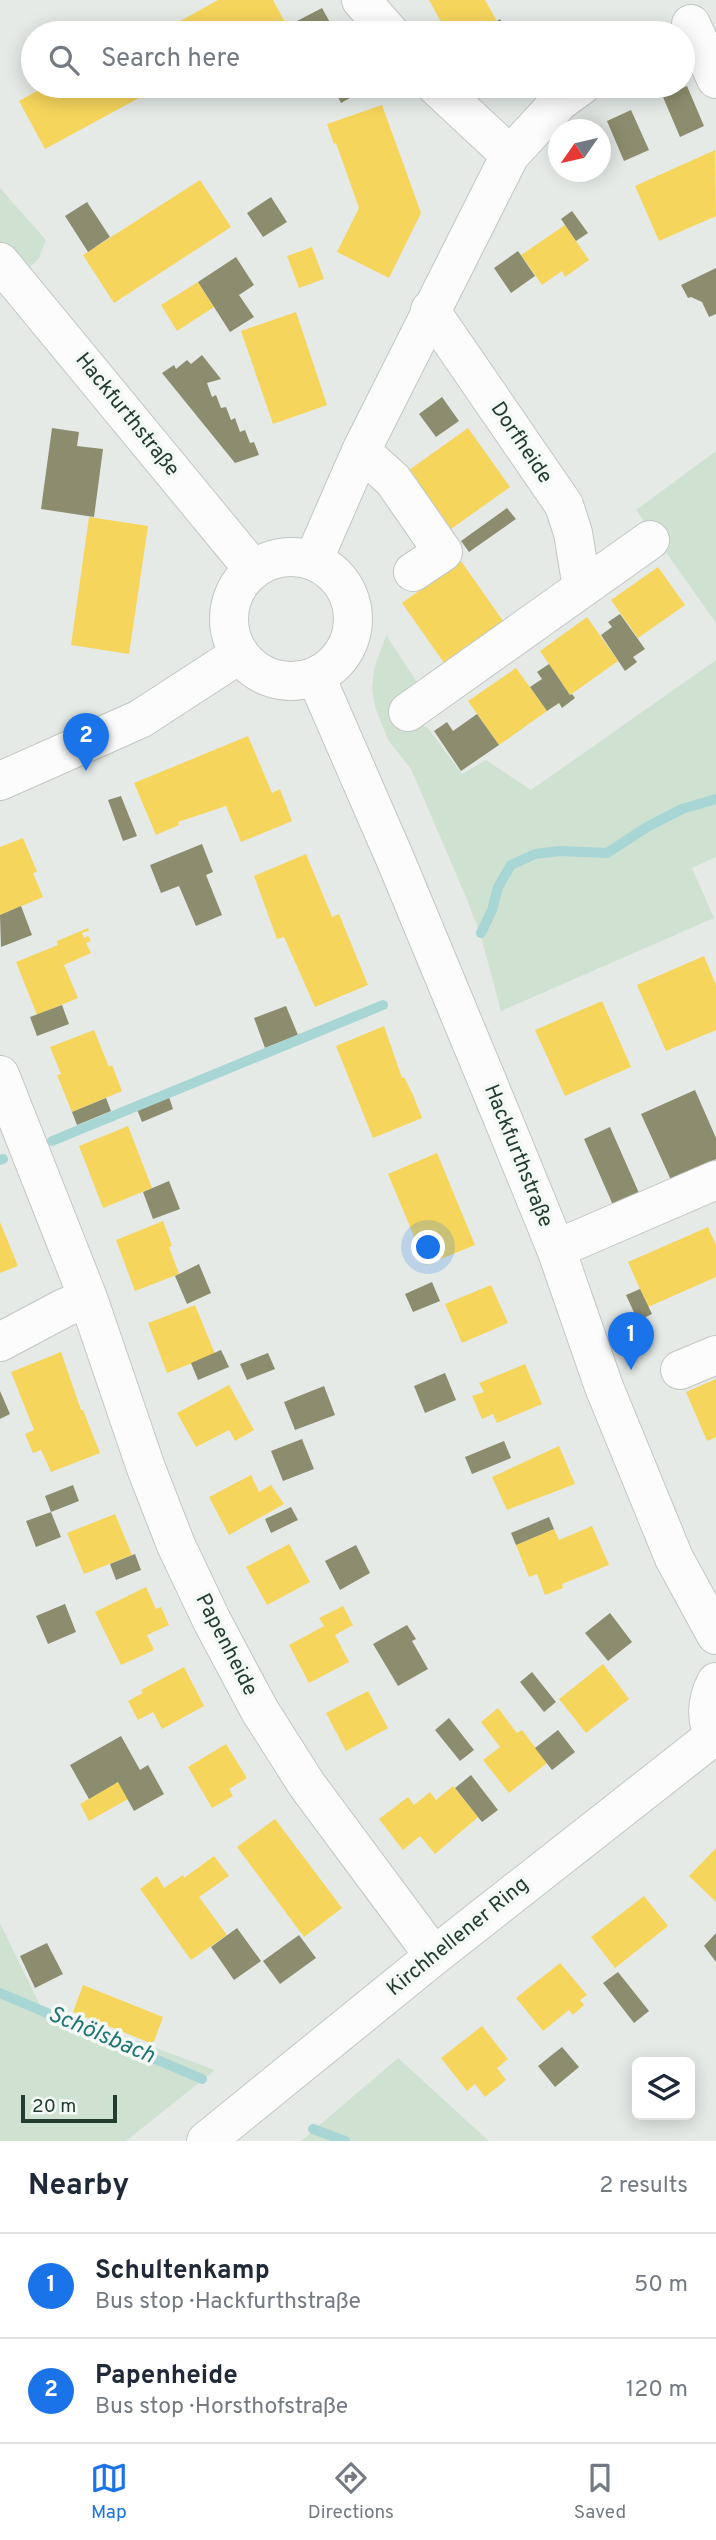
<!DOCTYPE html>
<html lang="en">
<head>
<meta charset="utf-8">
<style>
  :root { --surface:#fff; --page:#f2f2f3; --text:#1f2937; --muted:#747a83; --line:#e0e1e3; --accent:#1a73e8 }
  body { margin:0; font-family:Overpass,sans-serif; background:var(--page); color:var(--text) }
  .controls { position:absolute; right:21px; bottom:21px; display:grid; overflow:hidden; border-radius:10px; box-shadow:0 4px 18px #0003 }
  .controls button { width:63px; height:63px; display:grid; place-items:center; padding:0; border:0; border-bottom:2px solid var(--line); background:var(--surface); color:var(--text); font:35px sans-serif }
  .compass { position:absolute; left:548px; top:119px; width:63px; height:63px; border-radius:50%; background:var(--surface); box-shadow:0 4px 18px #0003; rotate:236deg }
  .scale { position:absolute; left:21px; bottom:18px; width:96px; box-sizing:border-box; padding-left:7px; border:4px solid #243d31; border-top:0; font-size:19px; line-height:24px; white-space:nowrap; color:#243d31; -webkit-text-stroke:5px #f4f9f5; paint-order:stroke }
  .you { position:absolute; left:429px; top:1248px; width:24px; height:24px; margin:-18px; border:5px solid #fff; border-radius:50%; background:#1a73e8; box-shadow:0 0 0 10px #1a73e833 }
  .badge { display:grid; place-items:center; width:46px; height:46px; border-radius:50%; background:var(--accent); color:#fff; font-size:23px; font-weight:700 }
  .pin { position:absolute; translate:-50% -58px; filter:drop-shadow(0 2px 4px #0008) }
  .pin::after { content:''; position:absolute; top:37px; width:24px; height:21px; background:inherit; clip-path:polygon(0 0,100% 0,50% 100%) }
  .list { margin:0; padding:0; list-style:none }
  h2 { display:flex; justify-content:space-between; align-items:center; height:91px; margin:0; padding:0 28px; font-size:30px }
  h2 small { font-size:23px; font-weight:400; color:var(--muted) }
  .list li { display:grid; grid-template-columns:46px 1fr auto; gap:21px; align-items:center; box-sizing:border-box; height:105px; padding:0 28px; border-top:2px solid var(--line) }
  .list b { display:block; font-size:26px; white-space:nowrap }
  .list p { margin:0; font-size:23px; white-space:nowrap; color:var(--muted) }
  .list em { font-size:23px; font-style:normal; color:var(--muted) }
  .icon { flex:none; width:38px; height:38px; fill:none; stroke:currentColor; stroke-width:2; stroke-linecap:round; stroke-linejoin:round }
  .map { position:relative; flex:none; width:716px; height:2141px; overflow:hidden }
  .search { position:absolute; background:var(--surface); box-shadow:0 4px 18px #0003; left:21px; right:21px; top:21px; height:77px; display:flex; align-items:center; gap:18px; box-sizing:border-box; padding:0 24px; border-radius:38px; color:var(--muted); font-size:26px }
  .sheet { height:301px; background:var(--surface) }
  nav { display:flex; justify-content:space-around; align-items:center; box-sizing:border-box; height:98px; border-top:2px solid var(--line); background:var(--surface); font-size:19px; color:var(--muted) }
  nav a { display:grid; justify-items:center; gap:4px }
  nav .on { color:var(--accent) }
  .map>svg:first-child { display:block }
  .green { fill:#cfe2d2 }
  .homes { fill:#f6d55c }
  .industry { fill:#8c8c6e }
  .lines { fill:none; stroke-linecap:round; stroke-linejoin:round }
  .stream { stroke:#a8d6d4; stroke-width:10 }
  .minor-casing { stroke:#c2c7c4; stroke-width:40 }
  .minor { stroke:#fbfcfb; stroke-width:38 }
  .labels { text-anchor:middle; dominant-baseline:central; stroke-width:7; stroke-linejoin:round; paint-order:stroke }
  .street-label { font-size:21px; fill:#243d31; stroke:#f4f9f5 }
  .water-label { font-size:23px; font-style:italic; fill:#217574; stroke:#f4f9f5 }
</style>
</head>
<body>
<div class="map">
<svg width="716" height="2141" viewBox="0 0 716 2141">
  <rect width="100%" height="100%" fill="#e5eae7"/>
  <!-- green -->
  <path class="green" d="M 0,188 L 46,240 L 39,258 L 25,272 L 0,242 Z
    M 716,451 L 716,623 L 636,510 Z
    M 386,635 L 419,685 L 412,721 L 428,728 L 462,774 L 486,760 L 531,790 L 716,660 L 716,857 L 692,868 L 714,918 L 501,1011 L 481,937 L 468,902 L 411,769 L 388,740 L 375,707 L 372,688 L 374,669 Z
    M 0,1923 L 40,2005 L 215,2070 L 126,2141 L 0,2141 Z
    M 398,2058 L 489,2141 L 301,2141 Z"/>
  <!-- homes -->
  <path class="homes" d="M 218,0 L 273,0 L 287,26 L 274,33 L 178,33 L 173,25 Z
    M 429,0 L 485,0 L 499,25 L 483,33 L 447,33 Z
    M 46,86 L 161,86 L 45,149 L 19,101 Z
    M 382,105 L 421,213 L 389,278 L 337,252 L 359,208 L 336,143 L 334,144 L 327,124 Z
    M 715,150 L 716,216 L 659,241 L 635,186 Z
    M 200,180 L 231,227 L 114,303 L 83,255 Z
    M 565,225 L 589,260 L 565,277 L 562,271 L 542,285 L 521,255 Z
    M 312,247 L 324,279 L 299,288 L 287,256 Z
    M 198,282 L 214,307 L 177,331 L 161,305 Z
    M 296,312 L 327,405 L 273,424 L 241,331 Z
    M 468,428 L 510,487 L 451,529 L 409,470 Z
    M 89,517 L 148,526 L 129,654 L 71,645 Z
    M 461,561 L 503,621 L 444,663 L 402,603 Z
    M 658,567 L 685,605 L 638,638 L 611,600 Z
    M 587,617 L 618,661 L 570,695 L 540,651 Z
    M 516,668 L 547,711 L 499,745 L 468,701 Z
    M 248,736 L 272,793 L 280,789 L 292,821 L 241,842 L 226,806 L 178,822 L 179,825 L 156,835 L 134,783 Z
    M 23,838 L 37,872 L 33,873 L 43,897 L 0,915 L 0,847 Z
    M 306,854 L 332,917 L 339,914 L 368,985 L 315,1007 L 284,937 L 277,939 L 254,876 Z
    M 88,928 L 89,931 L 82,933 L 84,938 L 88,936 L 91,941 L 86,943 L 91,953 L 64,965 L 78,998 L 37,1015 L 16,962 L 58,945 L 57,941 Z
    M 704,956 L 716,985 L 716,1030 L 666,1051 L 637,985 Z
    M 602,1001 L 631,1067 L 565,1096 L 535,1030 Z
    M 384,1026 L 402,1078 L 404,1077 L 413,1095 L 422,1118 L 373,1138 L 336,1046 Z
    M 94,1030 L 109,1067 L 112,1065 L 122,1091 L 72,1112 L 57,1075 L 61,1074 L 50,1047 Z
    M 128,1126 L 152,1188 L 103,1208 L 79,1146 Z
    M 437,1153 L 475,1245 L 426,1265 L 388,1174 Z
    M 163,1221 L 172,1246 L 169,1247 L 179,1274 L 135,1291 L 116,1240 Z
    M 0,1222 L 18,1266 L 0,1273 Z
    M 708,1227 L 716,1245 L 716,1277 L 648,1307 L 628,1262 Z
    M 491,1285 L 508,1323 L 462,1343 L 445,1304 Z
    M 195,1305 L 215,1354 L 167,1373 L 148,1323 Z
    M 61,1352 L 81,1410 L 83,1410 L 100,1453 L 51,1472 L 41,1450 L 33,1453 L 25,1434 L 34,1430 L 11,1372 Z
    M 525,1364 L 542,1404 L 497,1423 L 493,1414 L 482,1419 L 472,1396 L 484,1392 L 479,1383 Z
    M 716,1379 L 716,1437 L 707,1441 L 686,1392 Z
    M 229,1385 L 254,1430 L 235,1441 L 229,1430 L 196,1447 L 177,1413 Z
    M 559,1446 L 575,1484 L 507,1510 L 492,1477 Z
    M 251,1475 L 259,1492 L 271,1485 L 284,1504 L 229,1535 L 209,1497 Z
    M 115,1514 L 132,1555 L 84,1574 L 67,1533 Z
    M 592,1526 L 609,1565 L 562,1584 L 563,1588 L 545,1595 L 537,1574 L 529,1577 L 516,1545 L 554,1529 L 559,1540 Z
    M 289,1544 L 310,1582 L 267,1605 L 246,1567 Z
    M 146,1587 L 156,1609 L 161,1607 L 169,1625 L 147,1635 L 154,1650 L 121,1665 L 95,1612 Z
    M 343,1606 L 353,1625 L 335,1635 L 349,1662 L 309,1683 L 289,1645 L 324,1626 L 319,1618 Z
    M 603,1664 L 629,1699 L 586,1733 L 559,1699 Z
    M 184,1667 L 204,1706 L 162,1729 L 153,1712 L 138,1720 L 128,1701 L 143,1693 L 141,1690 Z
    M 368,1691 L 388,1728 L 346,1751 L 326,1713 Z
    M 498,1708 L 517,1733 L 522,1730 L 547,1763 L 509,1793 L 483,1760 L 500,1747 L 481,1722 Z
    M 226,1744 L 247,1778 L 229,1789 L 233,1796 L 212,1808 L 188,1767 Z
    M 118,1782 L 128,1799 L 89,1821 L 80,1804 Z
    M 453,1786 L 478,1817 L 435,1854 L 420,1836 L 403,1850 L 379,1819 L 408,1797 L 414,1805 L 430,1792 L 436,1800 Z
    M 275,1819 L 342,1908 L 304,1937 L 237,1847 Z
    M 716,1848 L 716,1902 L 689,1876 Z
    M 214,1856 L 229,1876 L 199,1897 L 227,1935 L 191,1960 L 140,1889 L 157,1876 L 164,1888 L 183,1875 L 184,1878 Z
    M 644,1896 L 668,1926 L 615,1968 L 591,1937 Z
    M 560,1963 L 587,1995 L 580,2000 L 584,2005 L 573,2015 L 569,2010 L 543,2031 L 516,1998 Z
    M 83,1985 L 163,2017 L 153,2044 L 73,2012 Z
    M 482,2026 L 508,2059 L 497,2068 L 506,2080 L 485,2097 L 475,2084 L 467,2091 L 441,2058 Z"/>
  <!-- industry -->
  <path class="industry" d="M 322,8 L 336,33 L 303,33 L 297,21 Z
    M 500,19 L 508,33 L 483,33 L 499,25 L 497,21 Z
    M 173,25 L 178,33 L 158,33 Z
    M 332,86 L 364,86 L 366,89 L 341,103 Z
    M 687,86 L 704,126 L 680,137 L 663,97 Z
    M 631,110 L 649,150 L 624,161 L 607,121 Z
    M 271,197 L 287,222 L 263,237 L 247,213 Z
    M 87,202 L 110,237 L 88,252 L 65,216 Z
    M 572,211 L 588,233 L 576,241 L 561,219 Z
    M 518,251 L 535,276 L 511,293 L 494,268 Z
    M 236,257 L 254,285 L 239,295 L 254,317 L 230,332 L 198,282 Z
    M 716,268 L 716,314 L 709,317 L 702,302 L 691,297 L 688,298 L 681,285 Z
    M 202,355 L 221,379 L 207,383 L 212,397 L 216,395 L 221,408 L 226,407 L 231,420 L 235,418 L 240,432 L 245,430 L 250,443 L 254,442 L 259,455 L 235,463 L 162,373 L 174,365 L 176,369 L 187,360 L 191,364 Z
    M 442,397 L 459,421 L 436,437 L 419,414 Z
    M 52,428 L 79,432 L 77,446 L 103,449 L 94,517 L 41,509 Z
    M 507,508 L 516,519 L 469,552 L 461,541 Z
    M 620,614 L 645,649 L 633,657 L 637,662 L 625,671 L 601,635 L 612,627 L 608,622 Z
    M 549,664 L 570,695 L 572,694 L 575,698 L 562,708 L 559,703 L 547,711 L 530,687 L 542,679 L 537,672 Z
    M 477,714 L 499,745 L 461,771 L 434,731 L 447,722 L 453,731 Z
    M 121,796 L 137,836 L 123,841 L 108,800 Z
    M 202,844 L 213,872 L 206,875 L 222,915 L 196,926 L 179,886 L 161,893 L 150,865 Z
    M 21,906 L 32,935 L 1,947 L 0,915 Z
    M 62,1005 L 69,1024 L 37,1036 L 30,1017 Z
    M 286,1006 L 298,1035 L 265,1048 L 254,1018 Z
    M 695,1090 L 716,1138 L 716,1159 L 671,1180 L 641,1114 Z
    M 168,1094 L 173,1109 L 142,1122 L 136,1107 Z
    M 106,1098 L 111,1111 L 77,1125 L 72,1112 Z
    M 610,1127 L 639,1193 L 613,1205 L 584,1139 Z
    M 169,1181 L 180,1209 L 153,1219 L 143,1192 Z
    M 199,1264 L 211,1293 L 187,1304 L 175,1276 Z
    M 432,1282 L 440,1301 L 413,1312 L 405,1294 Z
    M 640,1289 L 652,1314 L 638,1321 L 626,1295 Z
    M 221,1350 L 229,1367 L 198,1380 L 191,1363 Z
    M 268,1353 L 275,1369 L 247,1380 L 240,1364 Z
    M 445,1373 L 456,1400 L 425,1413 L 414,1386 Z
    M 324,1386 L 335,1415 L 295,1430 L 284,1402 Z
    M 0,1391 L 10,1414 L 0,1419 Z
    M 302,1439 L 314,1469 L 283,1481 L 271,1451 Z
    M 504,1441 L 511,1458 L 472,1474 L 465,1457 Z
    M 73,1485 L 79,1501 L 51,1512 L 45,1496 Z
    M 291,1507 L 298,1520 L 271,1533 L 265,1519 Z
    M 51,1512 L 61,1537 L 36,1547 L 26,1521 Z
    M 549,1517 L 554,1529 L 516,1545 L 511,1533 Z
    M 356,1545 L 370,1573 L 340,1590 L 325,1561 Z
    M 135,1554 L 141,1570 L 116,1580 L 110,1564 Z
    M 65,1604 L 76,1632 L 48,1644 L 36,1616 Z
    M 610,1613 L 632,1642 L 608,1661 L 585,1633 Z
    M 407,1625 L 416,1639 L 412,1641 L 428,1669 L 398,1686 L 373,1644 Z
    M 532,1672 L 556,1702 L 544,1712 L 520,1682 Z
    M 449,1718 L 474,1750 L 460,1761 L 435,1730 Z
    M 558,1730 L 575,1752 L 552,1770 L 535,1748 Z
    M 121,1736 L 140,1770 L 148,1765 L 164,1794 L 134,1811 L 118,1782 L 89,1799 L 70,1765 Z
    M 471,1775 L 498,1810 L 482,1822 L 455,1788 Z
    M 237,1928 L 261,1961 L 234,1980 L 211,1947 Z
    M 716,1933 L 716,1962 L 704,1946 Z
    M 299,1935 L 316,1958 L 280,1984 L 263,1961 Z
    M 47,1943 L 63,1974 L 35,1988 L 20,1956 Z
    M 618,1972 L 649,2011 L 634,2023 L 603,1983 Z
    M 562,2047 L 579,2067 L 555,2087 L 538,2066 Z"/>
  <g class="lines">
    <!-- stream -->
    <path class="stream" d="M 481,933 L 492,910 L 498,887 L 511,865 L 535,854 L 560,851 L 607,853 L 647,827 L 682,809 L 716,799
      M 52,1141 L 383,1005
      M 0,1160 L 3,1159
      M 0,1993 L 202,2079
      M 313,2129 L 345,2141"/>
    <defs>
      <path id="minor" d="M 361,0 L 390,33
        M 691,24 L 716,79
        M 436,86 L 510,155
        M 0,262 L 253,569
        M 430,310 L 564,505 L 573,533 L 582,588
        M 361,451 L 393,480 L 443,552 L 413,572
        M229 619a62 62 0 1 1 124 0a62 62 0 1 1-124 0Z
        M 313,561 L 361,451 L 510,155 L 559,102 L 581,86
        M 316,677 L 396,861 L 498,1107 L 556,1249 L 604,1387 L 674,1558 L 716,1635
        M 408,712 L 650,540
        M 0,781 L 140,719 L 240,654
        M 0,1075 L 88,1298 L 146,1468 L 176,1545 L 212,1621 L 260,1711 L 307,1785 L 434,1956
        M 556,1249 L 716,1180
        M 0,1342 L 64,1308 L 88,1298
        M 680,1370 L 716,1355
        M 716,1682 C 706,1701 705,1721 716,1740
        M 206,2141 L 434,1956 L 714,1736"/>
    </defs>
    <!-- minor casing -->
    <use href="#minor" class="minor-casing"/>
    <!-- minor -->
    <use href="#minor" class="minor"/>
  </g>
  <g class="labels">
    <!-- street labels -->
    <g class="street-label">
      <text transform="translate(127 415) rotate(51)">Hackfurthstraße</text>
      <text transform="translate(521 443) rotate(56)">Dorfheide</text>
      <text transform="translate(518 1156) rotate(68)">Hackfurthstraße</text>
      <text transform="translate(226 1645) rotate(63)">Papenheide</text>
      <text transform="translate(458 1937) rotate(-39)">Kirchhellener Ring</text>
    </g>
    <!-- water labels -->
    <g class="water-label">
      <text transform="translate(101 2036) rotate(23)">Schölsbach</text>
    </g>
  </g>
</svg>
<div class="controls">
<button><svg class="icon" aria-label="layers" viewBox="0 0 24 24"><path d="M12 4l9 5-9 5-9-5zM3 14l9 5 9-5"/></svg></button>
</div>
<svg class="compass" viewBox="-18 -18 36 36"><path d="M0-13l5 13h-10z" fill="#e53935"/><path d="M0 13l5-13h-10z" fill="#747a83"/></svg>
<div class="scale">20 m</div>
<div class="you"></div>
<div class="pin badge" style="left:631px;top:1370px">1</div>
<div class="pin badge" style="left:86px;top:771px">2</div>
<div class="search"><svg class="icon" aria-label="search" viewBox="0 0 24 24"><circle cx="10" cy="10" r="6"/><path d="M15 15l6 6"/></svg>Search here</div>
</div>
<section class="sheet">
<h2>Nearby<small>2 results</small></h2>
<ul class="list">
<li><span class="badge">1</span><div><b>Schultenkamp</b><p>Bus stop · Hackfurthstraße</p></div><em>50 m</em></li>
<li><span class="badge">2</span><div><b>Papenheide</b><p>Bus stop · Horsthofstraße</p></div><em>120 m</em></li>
</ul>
</section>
<nav>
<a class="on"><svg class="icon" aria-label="map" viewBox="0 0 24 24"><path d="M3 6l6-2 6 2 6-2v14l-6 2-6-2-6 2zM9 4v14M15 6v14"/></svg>Map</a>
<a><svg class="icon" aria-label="directions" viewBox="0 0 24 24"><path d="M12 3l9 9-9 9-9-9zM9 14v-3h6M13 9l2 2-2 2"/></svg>Directions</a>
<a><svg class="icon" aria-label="saved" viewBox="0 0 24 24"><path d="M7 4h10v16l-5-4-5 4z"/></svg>Saved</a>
</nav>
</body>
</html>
